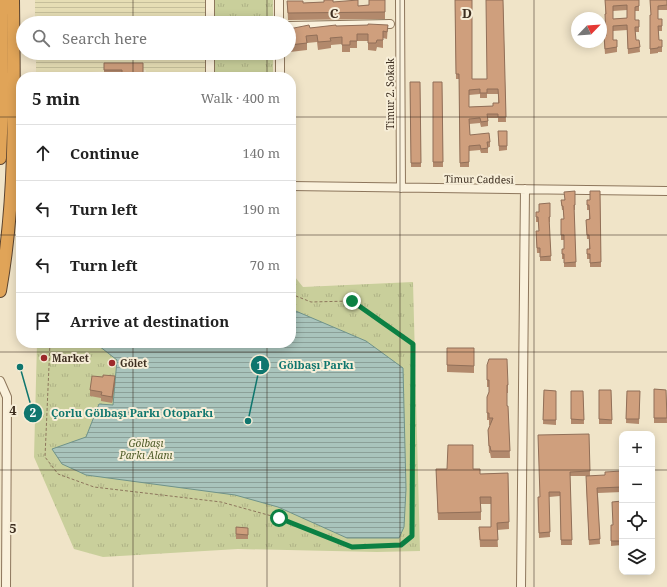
<!DOCTYPE html>
<html lang="en">
<head>
<meta charset="utf-8">
<style>
  :root { --surface:#fff; --page:#f6f6f6; --text:#222; --muted:#767676; --line:#e0e0e0 }
  body { margin:0; font-family:"Noto Serif",serif; background:var(--page); color:var(--text) }
  .controls { position:absolute; right:12px; bottom:12px; display:grid; overflow:hidden; border-radius:8px; box-shadow:0 2px 10px #0003 }
  .controls button { width:36px; height:36px; display:grid; place-items:center; padding:0; border:0; border-bottom:1px solid var(--line); background:var(--surface); color:var(--text); font:20px sans-serif }
  .compass { position:absolute; left:571px; top:12px; width:36px; height:36px; border-radius:50%; background:var(--surface); box-shadow:0 2px 10px #0003; rotate:65deg }
  .stop { position:absolute; width:12px; height:12px; margin:-9px; border:3px solid #0b8043; border-radius:50%; background:#fff }
  .stop.end { background:#0b8043; border-color:#fff; box-shadow:0 1px 4px #0008 }
  .list { margin:0; padding:0; list-style:none }
  h2 { display:flex; justify-content:space-between; align-items:center; height:52px; margin:0; padding:0 16px; font-size:17px }
  h2 small { font-size:13px; font-weight:400; color:var(--muted) }
  .list li { display:grid; grid-template-columns:26px 1fr auto; gap:12px; align-items:center; box-sizing:border-box; height:56px; padding:0 16px; border-top:1px solid var(--line) }
  .list b { display:block; font-size:15px; white-space:nowrap }
  .list em { font-size:13px; font-style:normal; color:var(--muted) }
  .icon { flex:none; width:22px; height:22px; fill:none; stroke:currentColor; stroke-width:2; stroke-linecap:round; stroke-linejoin:round }
  .map { position:relative; flex:none; width:667px; height:587px; overflow:hidden }
  .search { position:absolute; background:var(--surface); box-shadow:0 2px 10px #0003; left:16px; top:16px; width:280px; height:44px; display:flex; align-items:center; gap:10px; box-sizing:border-box; padding:0 14px; border-radius:22px; color:var(--muted); font-size:15px }
  .panel { position:absolute; background:var(--surface); box-shadow:0 2px 10px #0003; left:16px; top:72px; width:280px; height:276px; border-radius:16px }
  .map>svg:first-child { display:block }
  .farmland { fill:url(#farmland-rules) }
  .park { fill:url(#park-tufts) }
  .water { fill:url(#water-rules); stroke:#6f938a }
  .lines { fill:none; stroke-linecap:round; stroke-linejoin:round }
  .minor-casing { stroke:#8d765c; stroke-width:10 }
  .highway-casing { stroke:#5b4430; stroke-width:14 }
  .path { stroke:#8d765c; stroke-width:1; stroke-dasharray:3 2; stroke-linecap:butt }
  .minor { stroke:#faf1dc; stroke-width:8 }
  .highway { stroke:#e0a458; stroke-width:12 }
  .wall { fill:#b2896c; fill-rule:evenodd }
  .shaded-wall { fill:#916f58 }
  .building { fill:#cf9f7d; stroke:#916f58; fill-rule:evenodd }
  .route { stroke:#0b8043; stroke-width:5 }
  .grid { fill:none; stroke:#3d2e20; stroke-width:1; stroke-opacity:0.55 }
  .poi-dot { fill:#9e2a2b; stroke:#f7eed8; stroke-width:1.5 }
  .labels { text-anchor:middle; dominant-baseline:central; stroke-width:4; stroke-linejoin:round; paint-order:stroke }
  .street-label { font-size:10px; fill:#3d2e20; stroke:#f7eed8 }
  .poi-label { font-size:10px; font-weight:bold; fill:#3d2e20; stroke:#f7eed8; text-anchor:start }
  .park-label { font-size:10px; font-style:italic; fill:#4d5a26; stroke:#f7eed8 }
  .grid-label { font-size:13px; text-anchor:middle; font-weight:bold; fill:#3d2e20; stroke:#f7eed8; stroke-width:4; stroke-linejoin:round; paint-order:stroke }
  .leader { fill:none; stroke:#0f766e; stroke-width:1.5 }
  .callout-dot { fill:#0f766e; stroke:#f7eed8; stroke-width:1.5 }
  .mark-label { font-size:12px; text-anchor:middle; font-weight:bold; fill:#fff }
  .callout-label { font-size:11px; text-anchor:middle; font-weight:bold; fill:#0f766e; stroke:#f7eed8; stroke-width:4; stroke-linejoin:round; paint-order:stroke }
</style>
</head>
<body>
<div class="map">
<svg width="667" height="587" viewBox="0 0 667 587">
  <defs>
    <pattern id="farmland-rules" width="6" height="5" patternUnits="userSpaceOnUse"><rect width="6" height="5" fill="#e6deb5"/><path d="M0 2.5h6" fill="none" stroke="#c6bf9b"/></pattern>
    <pattern id="park-tufts" width="24" height="20" patternUnits="userSpaceOnUse"><rect width="24" height="20" fill="#c9cf9b"/><path d="M3 7l-1-3M5 7V3M7 7l1-3M15 17l-1-3M17 17v-4M19 17l1-3" fill="none" stroke="#aeb285"/></pattern>
    <pattern id="water-rules" width="6" height="5" patternUnits="userSpaceOnUse"><rect width="6" height="5" fill="#a9c4bc"/><path d="M0 2.5h6" fill="none" stroke="#8ba098"/></pattern>
  </defs>
  <rect width="100%" height="100%" fill="#f0e4c8"/>
  <!-- farmland -->
  <path class="farmland" d="M 35,0 L 207,0 L 207,23 L 35,23 Z
    M 36,53 L 207,53 L 206,77 L 146,77 L 146,70 L 36,74 Z"/>
  <!-- park -->
  <path class="park" d="M 215,0 L 273,0 L 273,23 L 215,23 Z
    M 214,53 L 273,53 L 273,77 L 214,77 Z
    M 291,272 L 303,287 L 413,282 L 420,551 L 377,552 L 238,549 L 103,557 L 74,549 L 34,457 L 37,343 L 291,343 Z"/>
  <!-- water -->
  <path class="water" d="M 291,309 L 366,341 L 403,368 L 406,489 L 404,527 L 399,538 L 347,538 L 278,507 L 235,495 L 86,475 L 62,464 L 52,449 L 86,437 L 99,404 L 113,405 L 117,360 L 99,346 L 97,343 L 291,343 Z"/>
  <g class="lines">
    <defs>
      <path id="minor" d="M 210,0 L 210,23
        M 279,0 L 279,23
        M 400,0 L 401,188
        M 289,26 L 390,24
        M 210,53 L 210,77
        M 280,53 L 280,77
        M 291,186 L 667,191
        M 11,197 L 21,197
        M 0,381 L 7,397 L 6,587
        M 521,587 L 525,189"/>
      <path id="highway" d="M 0,158 L 2,108 L 1,0
        M 0,291 C 17,195 14,97 13,0"/>
    </defs>
    <!-- minor casing -->
    <use href="#minor" class="minor-casing"/>
    <!-- highway casing -->
    <use href="#highway" class="highway-casing"/>
    <!-- path -->
    <path class="path" d="M 50,343 L 45,457 L 58,474 L 94,487 L 221,502 L 279,518 L 352,547 L 401,545 L 413,536 L 413,345 L 351,301 L 311,302 L 291,294"/>
    <!-- minor -->
    <use href="#minor" class="minor"/>
    <!-- highway -->
    <use href="#highway" class="highway"/>
  </g>
  <!-- wall -->
  <path class="wall" d="M 385,0 L 385,19 L 288,20 L 287,1 L 303,3 L 333,2 L 358,6 L 369,5 Z
    M 455,0 L 472,79 L 487,79 L 503,0 L 506,122 L 498,122 L 498,118 L 488,118 L 488,126 L 481,127 L 480,123 L 469,124 L 470,135 L 490,142 L 490,147 L 488,147 L 488,153 L 481,153 L 480,150 L 469,151 L 469,167 L 460,167 L 459,79 L 456,79 ZM 480,94 L 480,98 L 487,98 L 487,94 L 498,94 L 498,103 L 493,106 L 469,107 L 469,95 Z
    M 605,0 L 639,0 L 639,11 L 635,11 L 635,20 L 639,20 L 639,32 L 635,32 L 636,40 L 639,40 L 640,52 L 628,54 L 627,30 L 613,31 L 613,40 L 617,40 L 617,52 L 605,54 L 604,41 L 606,36 ZM 627,10 L 627,18 L 613,19 L 613,11 Z
    M 650,0 L 667,0 L 667,10 L 658,10 L 658,19 L 662,19 L 662,31 L 658,31 L 659,40 L 662,40 L 662,52 L 658,52 L 658,53 L 650,54 L 650,15 L 651,15 Z
    M 388,25 L 387,39 L 383,38 L 383,48 L 377,47 L 376,51 L 368,50 L 368,41 L 357,41 L 357,48 L 350,48 L 350,52 L 342,52 L 342,44 L 331,45 L 331,48 L 318,50 L 317,42 L 307,43 L 307,50 L 290,52 L 289,47 L 289,29 L 310,28 L 336,26 Z
    M 104,63 L 143,77 L 104,77 Z
    M 410,82 L 420,82 L 421,167 L 411,167 Z
    M 433,82 L 442,82 L 443,167 L 433,167 Z
    M 498,131 L 507,131 L 507,150 L 499,151 Z
    M 575,191 L 575,210 L 574,210 L 576,267 L 564,267 L 564,259 L 562,259 L 562,249 L 564,249 L 564,240 L 561,240 L 561,219 L 564,219 L 563,210 L 562,210 L 561,200 L 564,200 Z
    M 600,191 L 601,267 L 590,267 L 590,259 L 587,259 L 587,249 L 589,249 L 589,239 L 587,239 L 586,220 L 589,219 L 589,210 L 587,210 L 587,200 L 590,200 Z
    M 550,203 L 550,222 L 549,222 L 551,261 L 540,261 L 540,253 L 537,253 L 536,236 L 536,231 L 539,231 L 538,222 L 536,222 L 536,212 L 539,212 Z
    M 447,348 L 474,348 L 474,373 L 447,372 Z
    M 487,365 L 508,385 L 508,393 L 507,393 L 507,406 L 508,406 L 510,458 L 491,458 L 490,453 L 489,453 L 488,430 L 490,425 L 489,425 L 489,420 L 487,420 L 487,397 L 489,392 L 489,387 L 487,387 Z
    M 115,382 L 112,403 L 101,401 L 101,398 L 90,396 L 90,390 Z
    M 654,389 L 666,390 L 667,423 L 654,423 Z
    M 544,390 L 556,391 L 556,425 L 543,424 Z
    M 599,390 L 611,390 L 612,424 L 599,424 Z
    M 571,391 L 583,391 L 584,424 L 571,424 Z
    M 627,391 L 640,391 L 639,424 L 626,423 Z
    M 589,434 L 590,476 L 570,476 L 572,545 L 561,545 L 560,496 L 549,497 L 550,537 L 539,538 L 538,497 L 540,497 Z
    M 436,469 L 473,469 L 480,474 L 508,473 L 509,529 L 497,530 L 498,547 L 480,547 L 479,527 L 491,527 L 491,504 L 481,504 L 481,520 L 438,520 Z
    M 652,470 L 654,470 L 654,491 L 652,491 Z
    M 622,471 L 622,492 L 598,493 L 600,544 L 589,545 L 586,481 L 605,475 Z
    M 622,501 L 622,522 L 621,522 L 622,545 L 611,546 L 611,525 L 613,525 Z
    M 236,527 L 248,528 L 248,539 L 236,539 Z"/>
  <!-- shaded-wall -->
  <path class="shaded-wall" d="M 115,376 L 115,382 L 112,403 L 112,397 Z"/>
  <!-- building -->
  <path class="building" d="M 324,0 L 333,0 L 333,2 L 358,0 L 358,6 L 369,5 L 369,0 L 385,0 L 385,12 L 288,13 L 287,1 L 303,1 L 303,3 L 324,2 Z
    M 455,0 L 472,0 L 472,79 L 487,79 L 486,0 L 503,0 L 506,117 L 498,117 L 498,114 L 487,114 L 488,121 L 481,122 L 480,118 L 469,119 L 470,135 L 489,133 L 490,142 L 487,142 L 488,148 L 481,149 L 480,145 L 469,146 L 469,162 L 460,163 L 459,74 L 456,74 ZM 480,89 L 480,93 L 487,93 L 487,89 L 498,89 L 499,103 L 493,103 L 493,106 L 469,107 L 469,90 Z
    M 605,0 L 639,0 L 639,6 L 635,7 L 635,20 L 639,20 L 639,27 L 635,27 L 635,29 L 636,40 L 639,40 L 640,47 L 628,49 L 627,25 L 613,26 L 613,40 L 617,40 L 617,47 L 605,49 L 604,36 L 606,36 L 605,14 L 606,14 ZM 627,5 L 627,18 L 613,19 L 613,6 Z
    M 650,0 L 667,0 L 667,5 L 658,6 L 658,19 L 662,19 L 662,26 L 658,26 L 659,40 L 662,40 L 662,47 L 658,47 L 658,48 L 650,49 L 650,15 L 651,15 Z
    M 368,24 L 388,25 L 387,32 L 383,31 L 383,40 L 377,40 L 376,43 L 368,43 L 368,34 L 357,34 L 357,41 L 350,41 L 350,45 L 342,45 L 342,37 L 330,38 L 331,41 L 318,42 L 317,35 L 306,36 L 307,43 L 290,45 L 289,40 L 289,29 L 309,25 L 310,28 L 336,25 L 336,26 L 368,25 Z
    M 104,63 L 143,63 L 143,77 L 122,77 L 122,70 L 104,70 Z
    M 410,82 L 420,82 L 421,163 L 411,163 Z
    M 433,82 L 442,82 L 443,162 L 433,162 Z
    M 498,131 L 507,131 L 507,146 L 499,146 Z
    M 575,191 L 575,205 L 574,205 L 576,262 L 564,263 L 564,254 L 562,254 L 562,249 L 564,249 L 564,235 L 561,235 L 561,219 L 564,219 L 563,206 L 562,206 L 561,200 L 565,200 L 564,192 Z
    M 590,191 L 600,191 L 601,262 L 590,263 L 590,254 L 587,254 L 587,249 L 590,249 L 589,235 L 587,235 L 586,220 L 590,219 L 589,205 L 587,205 L 587,200 L 590,200 Z
    M 550,203 L 550,217 L 549,217 L 551,256 L 540,257 L 540,248 L 537,248 L 536,231 L 539,231 L 538,217 L 536,217 L 536,212 L 539,212 L 539,204 Z
    M 447,348 L 474,348 L 474,366 L 447,365 Z
    M 489,359 L 507,359 L 508,385 L 507,385 L 507,406 L 508,406 L 510,451 L 491,451 L 490,446 L 489,446 L 488,430 L 493,418 L 489,418 L 489,413 L 487,413 L 487,397 L 489,392 L 489,380 L 487,380 L 487,365 Z
    M 103,375 L 115,376 L 112,397 L 101,395 L 102,392 L 90,390 L 92,376 L 103,377 Z
    M 654,389 L 666,390 L 667,418 L 654,418 Z
    M 544,390 L 556,391 L 556,420 L 543,420 Z
    M 599,390 L 611,390 L 612,420 L 599,419 Z
    M 571,391 L 583,391 L 584,420 L 571,419 Z
    M 627,391 L 640,391 L 639,419 L 626,419 Z
    M 589,434 L 590,471 L 570,472 L 572,540 L 561,540 L 560,492 L 549,492 L 550,532 L 539,533 L 538,497 L 540,497 L 538,435 Z
    M 448,445 L 473,445 L 473,469 L 480,469 L 480,474 L 508,473 L 509,522 L 497,523 L 498,540 L 480,540 L 479,527 L 491,527 L 491,497 L 480,497 L 481,512 L 438,513 L 436,469 L 447,469 Z
    M 652,470 L 654,470 L 654,486 L 652,486 Z
    M 622,471 L 622,487 L 597,488 L 600,539 L 589,540 L 586,476 L 605,475 L 605,472 Z
    M 622,501 L 622,517 L 621,517 L 622,541 L 611,541 L 611,525 L 613,525 L 612,502 Z
    M 236,527 L 248,528 L 248,535 L 236,534 Z"/>
  <g class="lines">
    <!-- route -->
    <path class="route" d="M 279,518 L 352,547 L 401,545 L 412,536 L 413,344 L 352,301"/>
  </g>
  <!-- grid -->
  <path class="grid" d="M 133,0 L 133,23M 267,0 L 267,23M 400,0 L 400,587M 534,0 L 534,587M 133,53 L 133,77M 267,53 L 267,77M 0,117 L 21,117M 291,117 L 667,117M 0,235 L 21,235M 291,235 L 667,235M 133,343 L 133,587M 267,343 L 267,587M 0,352 L 667,352M 0,470 L 622,470M 652,470 L 667,470"/>
  <!-- markers -->
  <g class="poi-dot">
    <circle cx="44" cy="358" r="4"/>
    <circle cx="112" cy="363" r="4"/>
  </g>
  <g class="labels">
    <!-- street labels -->
    <g class="street-label">
      <text transform="translate(390 94) rotate(-90)">Timur 2. Sokak</text>
      <text transform="translate(479 179) rotate(1)">Timur Caddesi</text>
    </g>
    <!-- poi labels -->
    <g class="poi-label">
      <text x="52" y="358">Market</text>
      <text x="120" y="363">Gölet</text>
    </g>
    <!-- park labels -->
    <g class="park-label">
      <text x="146" y="443">Gölbaşı<tspan x="146" dy="12">Parkı Alanı</tspan></text>
    </g>
  </g>
  <g class="grid-label">
    <text x="334" y="18">C</text>
    <text x="467" y="18">D</text>
    <text x="13" y="415">4</text>
    <text x="13" y="533">5</text>
  </g>
  <!-- callouts -->
  <path class="leader" d="M248 421L260 365M20 367L33 413"/>
  <g class="callout-dot">
    <circle cx="248" cy="421" r="4"/>
    <circle cx="20" cy="367" r="4"/>
    <circle cx="260" cy="365" r="10"/>
    <circle cx="33" cy="413" r="10"/>
  </g>
  <g class="mark-label">
    <text x="260" y="370">1</text>
    <text x="33" y="417">2</text>
  </g>
  <g class="callout-label">
    <text x="316" y="369">Gölbaşı Parkı</text>
    <text x="132" y="417">Çorlu Gölbaşı Parkı Otoparkı</text>
  </g>
</svg>
<div class="controls">
<button>+</button>
<button>−</button>
<button><svg class="icon" aria-label="locate" viewBox="0 0 24 24"><circle cx="12" cy="12" r="6"/><path d="M12 2v4M12 18v4M2 12h4M18 12h4"/></svg></button>
<button><svg class="icon" aria-label="layers" viewBox="0 0 24 24"><path d="M12 4l9 5-9 5-9-5zM3 14l9 5 9-5"/></svg></button>
</div>
<svg class="compass" viewBox="-18 -18 36 36"><path d="M0-13l5 13h-10z" fill="#e53935"/><path d="M0 13l5-13h-10z" fill="#767676"/></svg>
<div class="stop" style="left:279px;top:518px"></div>
<div class="stop end" style="left:352px;top:301px"></div>
<div class="search"><svg class="icon" aria-label="search" viewBox="0 0 24 24"><circle cx="10" cy="10" r="6"/><path d="M15 15l6 6"/></svg>Search here</div>
<section class="panel">
<h2>5 min<small>Walk · 400 m</small></h2>
<ul class="list">
<li><svg class="icon" aria-label="ahead" viewBox="0 0 24 24"><path d="M12 20V5M6 11l6-6 6 6"/></svg><div><b>Continue</b></div><em>140 m</em></li>
<li><svg class="icon" aria-label="left" viewBox="0 0 24 24"><path d="M17 20v-9H6M10 6l-5 5 5 5"/></svg><div><b>Turn left</b></div><em>190 m</em></li>
<li><svg class="icon" aria-label="left" viewBox="0 0 24 24"><path d="M17 20v-9H6M10 6l-5 5 5 5"/></svg><div><b>Turn left</b></div><em>70 m</em></li>
<li><svg class="icon" aria-label="arrive" viewBox="0 0 24 24"><path d="M6 21V4h12l-3 4 3 4H6"/></svg><div><b>Arrive at destination</b></div></li>
</ul>
</section>
</div>
</body>
</html>
